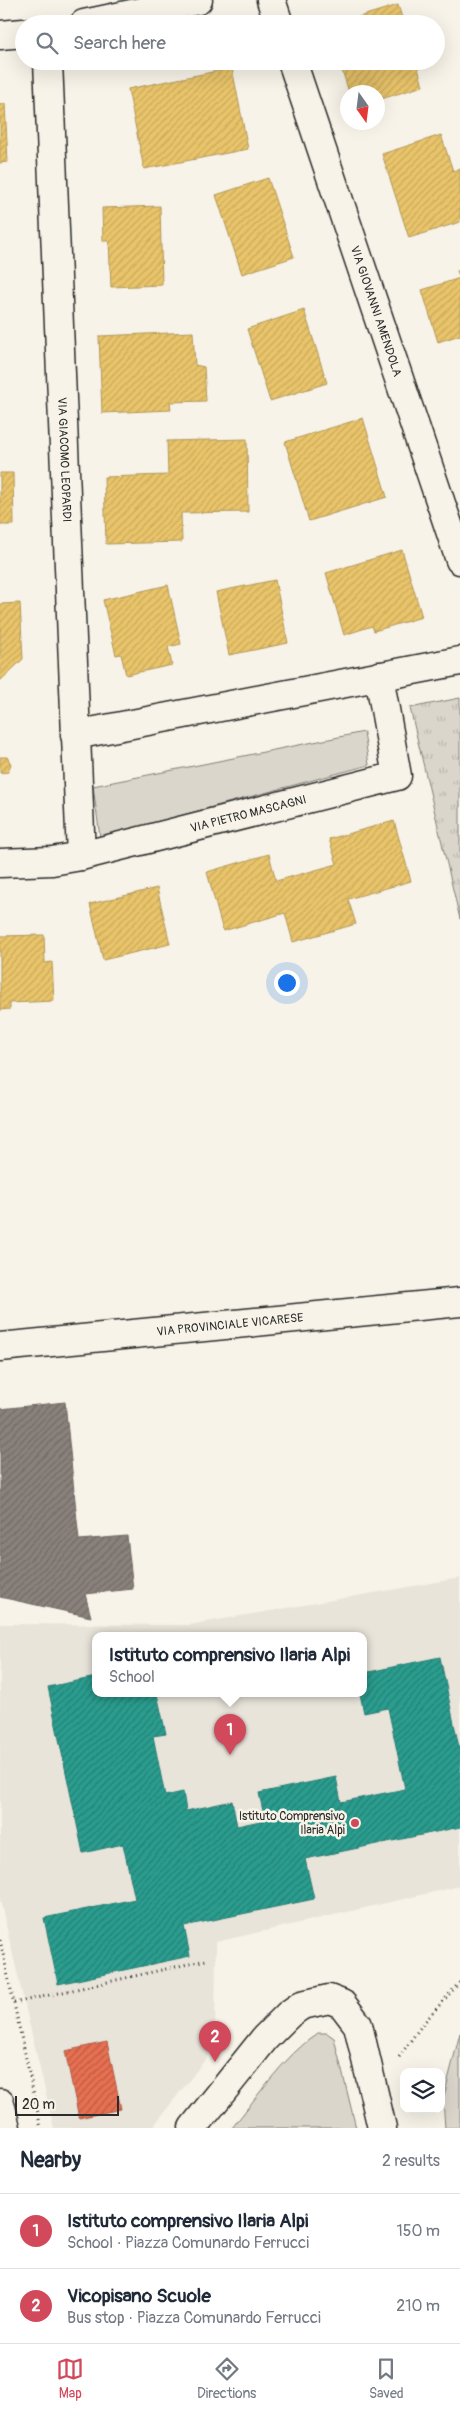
<!DOCTYPE html>
<html lang="en">
<head>
<meta charset="utf-8">
<style>
  :root { --surface:#fff; --page:#f2f2f3; --text:#1f2937; --muted:#747a83; --line:#e0e1e3; --accent:#d1495b }
  body { margin:0; font-family:Pangolin,sans-serif; background:var(--page); color:var(--text) }
  .controls { position:absolute; right:15px; bottom:15px; display:grid; overflow:hidden; border-radius:10px; box-shadow:0 5px 20px #0002 }
  .controls button { width:45px; height:45px; display:grid; place-items:center; padding:0; border:0; border-bottom:1px solid var(--line); background:var(--surface); color:var(--text); font:25px sans-serif }
  .compass { position:absolute; left:340px; top:85px; width:45px; height:45px; border-radius:50%; background:var(--surface); box-shadow:0 5px 20px #0002; rotate:166deg }
  .scale { position:absolute; left:15px; bottom:12px; width:104px; box-sizing:border-box; padding-left:5px; border:2px solid #2b2b2b; border-top:0; font-size:14px; line-height:18px; white-space:nowrap; color:#2b2b2b; -webkit-text-stroke:4px #f7f3e8; paint-order:stroke }
  .you { position:absolute; left:286px; top:982px; width:18px; height:18px; margin:-12px; border:4px solid #fff; border-radius:50%; background:#1a73e8; box-shadow:0 0 0 8px #1a73e833 }
  .badge { display:grid; place-items:center; width:32px; height:32px; border-radius:50%; background:var(--accent); color:#fff; font-size:16px; font-weight:700 }
  .pin { position:absolute; translate:-50% -41px; filter:drop-shadow(0 1px 2px #0008) }
  .pin::after { content:''; position:absolute; top:26px; width:18px; height:15px; background:inherit; clip-path:polygon(0 0,100% 0,50% 100%) }
  .popup { position:absolute; left:92px; top:1632px; width:275px; height:65px; box-sizing:border-box; display:grid; place-content:center; border-radius:10px; background:var(--surface); filter:drop-shadow(0 1px 4px #0005); font-size:16px; white-space:nowrap; color:var(--muted) }
  .popup b { font-size:19px; color:var(--text) }
  .popup::after { content:''; position:absolute; left:50%; top:100%; margin-left:-10px; border:10px solid transparent; border-top-color:var(--surface) }
  .list { margin:0; padding:0; list-style:none }
  h2 { display:flex; justify-content:space-between; align-items:center; height:65px; margin:0; padding:0 20px; font-size:21px }
  h2 small { font-size:16px; font-weight:400; color:var(--muted) }
  .list li { display:grid; grid-template-columns:32px 1fr auto; gap:15px; align-items:center; box-sizing:border-box; height:75px; padding:0 20px; border-top:1px solid var(--line) }
  .list b { display:block; font-size:19px; white-space:nowrap }
  .list p { margin:0; font-size:16px; white-space:nowrap; color:var(--muted) }
  .list em { font-size:16px; font-style:normal; color:var(--muted) }
  .icon { flex:none; width:28px; height:28px; fill:none; stroke:currentColor; stroke-width:2; stroke-linecap:round; stroke-linejoin:round }
  .map { position:relative; flex:none; width:460px; height:2128px; overflow:hidden }
  .search { position:absolute; background:var(--surface); box-shadow:0 5px 20px #0002; left:15px; right:15px; top:15px; height:55px; display:flex; align-items:center; gap:12px; box-sizing:border-box; padding:0 18px; border-radius:28px; color:var(--muted); font-size:19px }
  .sheet { height:215px; background:var(--surface) }
  nav { display:flex; justify-content:space-around; align-items:center; box-sizing:border-box; height:70px; border-top:1px solid var(--line); background:var(--surface); font-size:14px; color:var(--muted) }
  nav a { display:grid; justify-items:center; gap:2px }
  nav .on { color:var(--accent) }
  .map>svg:first-child { display:block }
  .built { fill:#e8e4da; fill-rule:evenodd }
  .grass { fill:#dad6cc; stroke:#82807c }
  .park { fill:url(#park-tufts); stroke:#82807c }
  .homes { fill:url(#homes-hatch); stroke:#b09657 }
  .shops { fill:url(#shops-hatch); stroke:#af5b46 }
  .schools { fill:url(#schools-hatch); stroke:#2a7b71 }
  .industry { fill:url(#industry-hatch); stroke:#6e6764 }
  .lines { fill:none; stroke-linecap:round; stroke-linejoin:round }
  .street-casing { stroke:#2b2b2b; stroke-width:31 }
  .secondary-casing { stroke:#2b2b2b; stroke-width:31 }
  .path { stroke:#2b2b2b; stroke-width:3; stroke-dasharray:1 4; stroke-linecap:butt }
  .street { stroke:#f7f3e8; stroke-width:28 }
  .secondary { stroke:#f7f3e8; stroke-width:28 }
  .poi-dot { fill:#d1495b; stroke:#f7f3e8; stroke-width:2 }
  .labels { text-anchor:middle; dominant-baseline:central; stroke-width:5; stroke-linejoin:round; paint-order:stroke }
  .street-label { font-size:12px; fill:#2b2b2b; stroke:#f7f3e8 }
  .poi-label { font-size:12px; fill:#2b2b2b; stroke:#f7f3e8; text-anchor:end }
</style>
</head>
<body>
<div class="map">
<svg width="460" height="2128" viewBox="0 0 460 2128">
  <defs>
    <pattern id="park-tufts" width="24" height="20" patternUnits="userSpaceOnUse" patternTransform="scale(1.25)"><rect width="24" height="20" fill="#dad6cc"/><path d="M3 7l-1-3M5 7V3M7 7l1-3M15 17l-1-3M17 17v-4M19 17l1-3" fill="none" stroke="#bbb8af"/></pattern>
    <pattern id="homes-hatch" width="6" height="6" patternUnits="userSpaceOnUse" patternTransform="scale(1.25)"><rect width="6" height="6" fill="#e9c46a"/><path d="M-1 1l2-2M0 6l6-6M5 7l2-2" fill="none" stroke="#c8a95c"/></pattern>
    <pattern id="shops-hatch" width="6" height="6" patternUnits="userSpaceOnUse" patternTransform="scale(1.25)"><rect width="6" height="6" fill="#e76f51"/><path d="M-1 1l2-2M0 6l6-6M5 7l2-2" fill="none" stroke="#bb5b43"/></pattern>
    <pattern id="schools-hatch" width="6" height="6" patternUnits="userSpaceOnUse" patternTransform="scale(1.25)"><rect width="6" height="6" fill="#2a9d8f"/><path d="M-1 1l2-2M0 6l6-6M5 7l2-2" fill="none" stroke="#248075"/></pattern>
    <pattern id="industry-hatch" width="6" height="6" patternUnits="userSpaceOnUse" patternTransform="scale(1.25)"><rect width="6" height="6" fill="#8a817c"/><path d="M-1 1l2-2M0 6l6-6M5 7l2-2" fill="none" stroke="#716a66"/></pattern>
  </defs>
  <rect width="100%" height="100%" fill="#f7f3e8"/>
  <filter id="ink" filterUnits="userSpaceOnUse"><feTurbulence type="fractalNoise" baseFrequency=".02" numOctaves="2"/><feDisplacementMap in="SourceGraphic" scale="10" xChannelSelector="R" yChannelSelector="G"/><feConvolveMatrix kernelMatrix="1 2 1 2 8 2 1 2 1" color-interpolation-filters="sRGB"/></filter>
  <g filter="url(#ink)">
    <!-- built -->
    <path class="built" d="M 460,1578 L 460,1886 L 216,1942 L 215,2047 L 152,2128 L 54,2128 L 0,1900 L 0,1624 L 189,1625 ZM 96,1636 L 364,1636 L 364,1694 L 96,1694 Z"/>
    <!-- grass -->
    <path class="grass" d="M 364,732 L 369,765 L 100,837 L 93,786 Z
      M 318,2033 L 327,2033 L 334,2038 L 356,2128 L 232,2128 C 258,2096 283,2057 318,2033 Z
      M 460,2033 L 460,2128 L 445,2128 L 443,2100 Z"/>
    <!-- park -->
    <path class="park" d="M 460,698 L 460,919 L 410,708 Z"/>
    <!-- homes -->
    <path class="homes" d="M 398,5 L 404,24 L 345,24 L 346,21 Z
      M 339,61 L 416,61 L 423,86 L 378,100 L 378,92 L 349,92 Z
      M 232,68 L 248,149 L 144,169 L 128,89 Z
      M 0,104 L 5,104 L 8,162 L 0,163 Z
      M 441,135 L 453,171 L 460,168 L 460,222 L 409,238 L 382,154 Z
      M 268,178 L 294,257 L 242,274 L 216,195 Z
      M 160,206 L 162,285 L 111,287 L 109,241 L 103,241 L 102,208 Z
      M 460,270 L 460,335 L 438,342 L 422,290 L 460,278 L 457,271 Z
      M 304,310 L 327,383 L 270,401 L 247,329 Z
      M 193,332 L 195,365 L 204,367 L 206,401 L 170,402 L 171,410 L 102,413 L 99,336 Z
      M 363,418 L 387,497 L 309,521 L 285,442 Z
      M 247,439 L 248,512 L 181,513 L 182,542 L 106,544 L 104,477 L 168,475 L 167,441 Z
      M 0,473 L 13,473 L 14,525 L 0,525 Z
      M 402,550 L 422,617 L 374,631 L 372,626 L 344,635 L 326,573 Z
      M 275,580 L 288,643 L 229,655 L 216,592 Z
      M 168,585 L 181,644 L 168,647 L 172,665 L 126,675 L 121,654 L 116,655 L 103,600 Z
      M 20,603 L 23,659 L 0,681 L 0,604 Z
      M 0,757 L 7,757 L 11,764 L 8,772 L 0,773 Z
      M 394,821 L 411,881 L 348,899 L 356,924 L 293,942 L 285,913 L 223,931 L 207,872 L 269,854 L 276,881 L 337,864 L 329,839 Z
      M 157,888 L 170,944 L 103,960 L 90,904 Z
      M 44,935 L 45,963 L 52,962 L 54,1001 L 10,1003 L 10,1009 L 0,1010 L 0,936 Z"/>
    <!-- shops -->
    <path class="shops" d="M 107,2042 L 121,2109 L 79,2118 L 65,2051 Z"/>
    <!-- schools -->
    <path class="schools" d="M 440,1657 L 460,1752 L 460,1827 L 305,1859 L 314,1899 L 184,1926 L 190,1956 L 58,1984 L 44,1918 L 135,1899 L 123,1844 L 83,1853 L 48,1687 L 96,1677 L 96,1694 L 157,1694 L 166,1734 L 153,1736 L 165,1796 L 183,1792 L 186,1811 L 232,1801 L 237,1826 L 265,1820 L 259,1793 L 336,1777 L 341,1802 L 405,1789 L 388,1708 L 364,1713 L 360,1694 L 364,1694 L 364,1673 Z"/>
    <!-- industry -->
    <path class="industry" d="M 65,1402 L 79,1540 L 127,1536 L 133,1589 L 85,1594 L 91,1617 L 0,1597 L 0,1409 Z"/>
    <g class="lines">
      <defs>
        <g id="street">
          <path d="M 271,0 L 279,24"/>
          <path d="M 84,24 L 198,0"/>
          <path d="M 0,35 L 24,33"/>
          <path id="s1" d="M 48,61 L 81,856"/>
          <path id="s2" d="M 292,61 L 460,560"/>
          <path d="M 75,735 L 460,661"/>
          <path id="s3" d="M 0,863 L 52,861 L 81,856 L 397,776 L 379,676"/>
          <path d="M 193,2128 L 265,2038 L 289,2014 L 302,2005 L 329,1999 L 342,2004 L 358,2025 L 382,2128"/>
        </g>
        <g id="secondary">
          <path id="s4" d="M 0,1347 L 460,1302"/>
          <path d="M 0,2103 L 6,2128"/>
        </g>
      </defs>
      <!-- street casing -->
      <use href="#street" class="street-casing"/>
      <!-- secondary casing -->
      <use href="#secondary" class="secondary-casing"/>
      <!-- path -->
      <path class="path" d="M 0,1940 L 38,2113
        M 14,2003 L 206,1960
        M 399,2057 L 422,2025 L 460,1982
        M 39,2119 L 41,2128"/>
      <!-- street -->
      <use href="#street" class="street"/>
      <!-- secondary -->
      <use href="#secondary" class="secondary"/>
    </g>
  </g>
  <!-- markers -->
  <circle class="poi-dot" cx="355" cy="1823" r="5"/>
  <g class="labels">
    <!-- street labels -->
    <g class="street-label">
      <text stroke="none"><textPath href="#s2" startOffset="264">VIA GIOVANNI AMENDOLA</textPath></text>
      <text stroke="none"><textPath href="#s1" startOffset="399">VIA GIACOMO LEOPARDI</textPath></text>
      <text stroke="none"><textPath href="#s3" startOffset="254">VIA PIETRO MASCAGNI</textPath></text>
      <text stroke="none"><textPath href="#s4" startOffset="231">VIA PROVINCIALE VICARESE</textPath></text>
    </g>
    <!-- poi labels -->
    <g class="poi-label">
      <text x="345" y="1816">Istituto Comprensivo<tspan x="345" dy="14">Ilaria Alpi</tspan></text>
    </g>
  </g>
</svg>
<div class="controls">
<button><svg class="icon" aria-label="layers" viewBox="0 0 24 24"><path d="M12 4l9 5-9 5-9-5zM3 14l9 5 9-5"/></svg></button>
</div>
<svg class="compass" viewBox="-18 -18 36 36"><path d="M0-13l5 13h-10z" fill="#e53935"/><path d="M0 13l5-13h-10z" fill="#747a83"/></svg>
<div class="scale">20 m</div>
<div class="you"></div>
<div class="pin badge" style="left:230px;top:1755px">1</div>
<div class="popup"><b>Istituto comprensivo Ilaria Alpi</b>School</div>
<div class="pin badge" style="left:215px;top:2062px">2</div>
<div class="search"><svg class="icon" aria-label="search" viewBox="0 0 24 24"><circle cx="10" cy="10" r="6"/><path d="M15 15l6 6"/></svg>Search here</div>
</div>
<section class="sheet">
<h2>Nearby<small>2 results</small></h2>
<ul class="list">
<li><span class="badge">1</span><div><b>Istituto comprensivo Ilaria Alpi</b><p>School · Piazza Comunardo Ferrucci</p></div><em>150 m</em></li>
<li><span class="badge">2</span><div><b>Vicopisano Scuole</b><p>Bus stop · Piazza Comunardo Ferrucci</p></div><em>210 m</em></li>
</ul>
</section>
<nav>
<a class="on"><svg class="icon" aria-label="map" viewBox="0 0 24 24"><path d="M3 6l6-2 6 2 6-2v14l-6 2-6-2-6 2zM9 4v14M15 6v14"/></svg>Map</a>
<a><svg class="icon" aria-label="directions" viewBox="0 0 24 24"><path d="M12 3l9 9-9 9-9-9zM9 14v-3h6M13 9l2 2-2 2"/></svg>Directions</a>
<a><svg class="icon" aria-label="saved" viewBox="0 0 24 24"><path d="M7 4h10v16l-5-4-5 4z"/></svg>Saved</a>
</nav>
</body>
</html>
